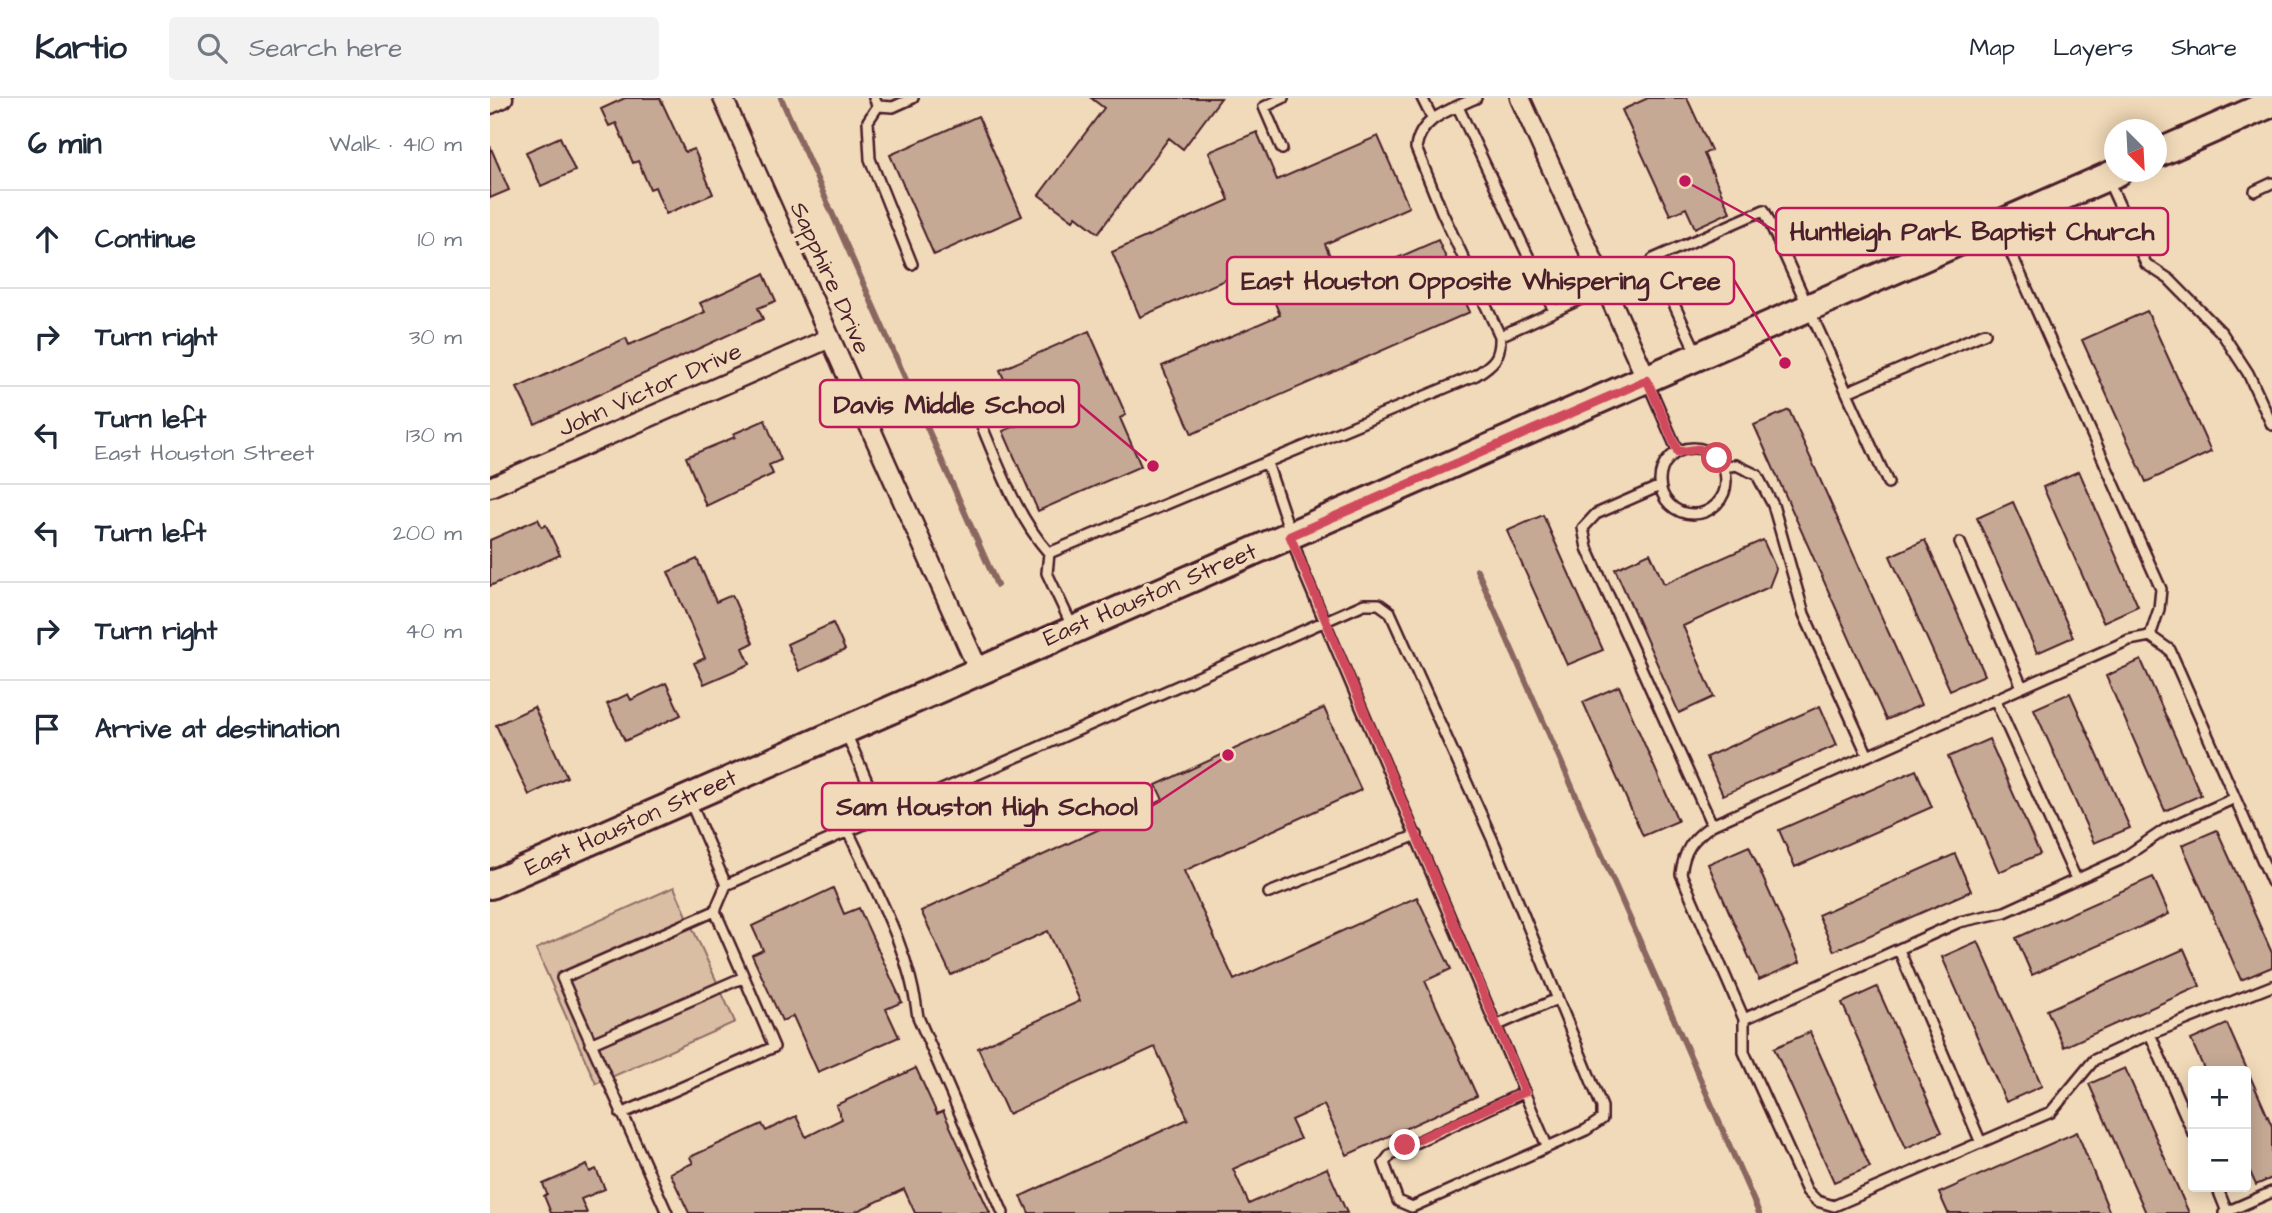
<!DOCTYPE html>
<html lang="en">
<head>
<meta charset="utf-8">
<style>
  :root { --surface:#fff; --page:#f2f2f3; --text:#1f2937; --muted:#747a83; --line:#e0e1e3 }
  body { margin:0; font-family:"Architects Daughter",sans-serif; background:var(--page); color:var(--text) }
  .controls { position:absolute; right:21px; bottom:21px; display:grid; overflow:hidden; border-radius:7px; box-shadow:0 4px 18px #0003 }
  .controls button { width:63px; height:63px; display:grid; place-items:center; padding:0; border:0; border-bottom:2px solid var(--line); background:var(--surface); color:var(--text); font:35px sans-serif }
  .compass { position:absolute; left:1614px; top:21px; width:63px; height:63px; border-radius:50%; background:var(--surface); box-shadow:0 4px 18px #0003; rotate:156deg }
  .stop { position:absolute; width:21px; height:21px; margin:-16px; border:5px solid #d1495b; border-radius:50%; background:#fff }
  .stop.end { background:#d1495b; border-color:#fff; box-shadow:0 2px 7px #0008 }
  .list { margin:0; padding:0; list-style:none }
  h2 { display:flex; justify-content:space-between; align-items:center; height:91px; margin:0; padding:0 28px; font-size:30px }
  h2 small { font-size:23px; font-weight:400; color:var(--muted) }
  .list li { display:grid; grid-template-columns:46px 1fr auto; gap:21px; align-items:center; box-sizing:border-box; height:98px; padding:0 28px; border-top:2px solid var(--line) }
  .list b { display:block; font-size:26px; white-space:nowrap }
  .list p { margin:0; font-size:23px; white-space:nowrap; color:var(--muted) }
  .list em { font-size:23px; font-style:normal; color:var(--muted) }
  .icon { flex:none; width:38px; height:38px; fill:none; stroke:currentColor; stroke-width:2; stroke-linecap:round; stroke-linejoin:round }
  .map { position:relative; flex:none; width:1782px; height:1115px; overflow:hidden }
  header { display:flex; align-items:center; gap:42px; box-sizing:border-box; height:98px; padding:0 35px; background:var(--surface); border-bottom:2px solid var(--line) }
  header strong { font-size:33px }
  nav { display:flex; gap:38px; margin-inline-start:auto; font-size:24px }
  .search { width:490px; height:63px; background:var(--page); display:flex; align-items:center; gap:18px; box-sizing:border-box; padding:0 24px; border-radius:7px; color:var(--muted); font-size:26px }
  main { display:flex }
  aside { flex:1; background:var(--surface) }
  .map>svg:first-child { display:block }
  .park { fill:#d9bea4; stroke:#926e68; stroke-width:2 }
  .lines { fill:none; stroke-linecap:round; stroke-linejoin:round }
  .stream { stroke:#8a6660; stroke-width:6 }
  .building { fill:#c5a994; stroke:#4a1f2b; stroke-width:2 }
  .lane-casing { stroke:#4a1f2b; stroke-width:14 }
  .street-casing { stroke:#4a1f2b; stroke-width:23 }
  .secondary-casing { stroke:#4a1f2b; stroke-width:32 }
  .lane { stroke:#f1dab9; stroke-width:9 }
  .street { stroke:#f1dab9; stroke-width:18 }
  .secondary { stroke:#f1dab9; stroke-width:26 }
  .route { stroke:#d1495b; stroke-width:9 }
  .labels { text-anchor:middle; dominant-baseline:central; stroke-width:7; stroke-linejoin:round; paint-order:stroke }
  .street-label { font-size:24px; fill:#4a1f2b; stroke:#f1dab9 }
  .leader { fill:none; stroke:#c2185b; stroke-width:2.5 }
  .callout-dot { fill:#c2185b; stroke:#f1dab9; stroke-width:2.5 }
  .callout { fill:#f1dab9; stroke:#c2185b; stroke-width:2.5 }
  .callout-label { font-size:26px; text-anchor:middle; font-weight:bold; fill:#4a1f2b }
</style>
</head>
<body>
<header>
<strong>Kartio</strong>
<div class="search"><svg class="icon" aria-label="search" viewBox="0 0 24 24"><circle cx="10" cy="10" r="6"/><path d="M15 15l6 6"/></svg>Search here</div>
<nav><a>Map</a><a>Layers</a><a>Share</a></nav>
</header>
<main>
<aside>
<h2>6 min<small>Walk · 410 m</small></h2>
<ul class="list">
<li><svg class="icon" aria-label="ahead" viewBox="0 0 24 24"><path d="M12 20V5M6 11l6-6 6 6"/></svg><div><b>Continue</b></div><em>10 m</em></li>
<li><svg class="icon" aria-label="right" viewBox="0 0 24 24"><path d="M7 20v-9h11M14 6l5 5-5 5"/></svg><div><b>Turn right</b></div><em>30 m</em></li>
<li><svg class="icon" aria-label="left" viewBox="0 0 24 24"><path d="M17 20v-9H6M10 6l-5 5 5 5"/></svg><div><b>Turn left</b><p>East Houston Street</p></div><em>130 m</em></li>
<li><svg class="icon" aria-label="left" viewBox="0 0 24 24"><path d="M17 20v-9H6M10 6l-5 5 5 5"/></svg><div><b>Turn left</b></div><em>200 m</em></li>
<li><svg class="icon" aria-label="right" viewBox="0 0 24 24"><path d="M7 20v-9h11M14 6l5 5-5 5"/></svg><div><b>Turn right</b></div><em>40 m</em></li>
<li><svg class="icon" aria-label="arrive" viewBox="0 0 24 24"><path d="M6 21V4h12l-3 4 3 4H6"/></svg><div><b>Arrive at destination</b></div></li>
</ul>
</aside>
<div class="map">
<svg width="1782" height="1115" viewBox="0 0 1782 1115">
  <rect width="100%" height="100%" fill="#f1dab9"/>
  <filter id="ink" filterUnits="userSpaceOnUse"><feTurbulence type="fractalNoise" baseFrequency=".0143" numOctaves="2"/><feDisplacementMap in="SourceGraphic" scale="14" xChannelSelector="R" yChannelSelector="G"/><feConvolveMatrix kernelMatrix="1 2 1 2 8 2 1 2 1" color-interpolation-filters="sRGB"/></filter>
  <g filter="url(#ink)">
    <!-- park -->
    <path class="park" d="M 184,789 L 245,924 L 106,986 L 46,851 Z"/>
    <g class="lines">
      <!-- stream -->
      <path class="stream" d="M 291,0 L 507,487
        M 987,472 L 1269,1115"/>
    </g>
    <!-- building -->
    <path class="building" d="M 135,0 L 170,0 L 195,54 L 204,51 L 223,96 L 176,116 L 165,89 L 160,91 L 148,63 L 143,65 L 126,25 L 119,28 L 111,11 Z
      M 601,0 L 731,0 L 693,51 L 679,40 L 608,135 L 586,118 L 583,122 L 549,97 L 614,10 Z
      M 1158,0 L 1197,0 L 1221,52 L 1214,56 L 1240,114 L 1205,130 L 1196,110 L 1180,117 L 1132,12 Z
      M 488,18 L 532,118 L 444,157 L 400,57 Z
      M 767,34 L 787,82 L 888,38 L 919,109 L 835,146 L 851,185 L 948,142 L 980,214 L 702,336 L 672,268 L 790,217 L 769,167 L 650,219 L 622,154 L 739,102 L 719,54 Z
      M 70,39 L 85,73 L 51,88 L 36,54 Z
      M 0,48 L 19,92 L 0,100 Z
      M 274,176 L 286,203 L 268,210 L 273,221 L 45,326 L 27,290 L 136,240 L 139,247 L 191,225 L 215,214 L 210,205 Z
      M 1657,213 L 1721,354 L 1656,384 L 1592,242 Z
      M 599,233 L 636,317 L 630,320 L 651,368 L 548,413 L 513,333 L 533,325 L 510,272 Z
      M 1299,312 L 1431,607 L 1396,622 L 1264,327 Z
      M 275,322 L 291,362 L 279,367 L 283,376 L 216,408 L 196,359 L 245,339 L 243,336 Z
      M 1589,373 L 1648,508 L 1613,524 L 1553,389 Z
      M 1523,404 L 1583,539 L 1547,555 L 1487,420 Z
      M 1053,417 L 1113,552 L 1077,567 L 1017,433 Z
      M 48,421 L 52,429 L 56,427 L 70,457 L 0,488 L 0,442 Z
      M 1273,442 L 1286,471 L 1279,489 L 1193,528 L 1224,599 L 1189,615 L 1125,471 L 1160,455 L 1174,486 Z
      M 1435,442 L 1495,577 L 1460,592 L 1400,458 Z
      M 207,461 L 226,504 L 242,497 L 263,545 L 253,550 L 260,566 L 214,586 L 204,565 L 215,560 L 178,474 Z
      M 343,525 L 355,552 L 309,573 L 297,546 Z
      M 1651,562 L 1711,697 L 1675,713 L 1616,578 Z
      M 176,585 L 191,617 L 135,643 L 117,606 L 138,596 L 141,602 Z
      M 1129,588 L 1188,723 L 1153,738 L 1093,604 Z
      M 1580,595 L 1640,730 L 1604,745 L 1544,611 Z
      M 1330,608 L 1347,647 L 1233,697 L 1216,659 Z
      M 44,609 L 77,679 L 39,697 L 6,627 Z
      M 834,610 L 871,692 L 694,773 L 744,882 L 927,799 L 961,871 L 935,883 L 987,998 L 857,1057 L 834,1007 L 801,1022 L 810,1041 L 743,1071 L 759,1106 L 837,1070 L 857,1115 L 539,1115 L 531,1098 L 698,1021 L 665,949 L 518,1016 L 488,950 L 590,903 L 558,833 L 461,877 L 431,813 L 673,702 L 666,687 Z
      M 1499,641 L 1550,756 L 1509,774 L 1458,659 Z
      M 1426,672 L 1442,709 L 1305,769 L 1289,732 Z
      M 1727,732 L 1782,855 L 1782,869 L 1751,882 L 1692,747 Z
      M 1259,748 L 1310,864 L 1269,882 L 1218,766 Z
      M 1465,756 L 1481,793 L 1344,853 L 1328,817 Z
      M 1663,779 L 1679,816 L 1542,877 L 1526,840 Z
      M 343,790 L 354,816 L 369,810 L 412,904 L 396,911 L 409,939 L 328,974 L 303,918 L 292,923 L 262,857 L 273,852 L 262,828 Z
      M 1488,843 L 1552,988 L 1516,1004 L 1452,859 Z
      M 1694,851 L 1710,888 L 1574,949 L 1557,912 Z
      M 1387,889 L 1452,1034 L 1416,1050 L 1352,905 Z
      M 1737,926 L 1782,1028 L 1782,1080 L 1766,1087 L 1756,1065 L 1756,973 L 1715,973 L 1701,942 Z
      M 1320,934 L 1380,1069 L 1344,1084 L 1284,950 Z
      M 426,970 L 447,1016 L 453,1013 L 500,1115 L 425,1115 L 414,1091 L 363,1115 L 199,1115 L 180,1075 L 203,1065 L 200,1059 L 272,1026 L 276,1033 L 306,1018 L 316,1039 L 352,1021 L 346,1007 Z
      M 1635,970 L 1699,1115 L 1656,1115 L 1599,986 Z
      M 1587,1034 L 1620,1115 L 1458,1115 L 1449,1095 Z
      M 97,1067 L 100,1074 L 106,1071 L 115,1091 L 91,1101 L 97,1115 L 61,1115 L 54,1098 L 57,1096 L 53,1086 Z"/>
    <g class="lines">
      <defs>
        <path id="lane" d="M 384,0 L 388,8 L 403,9 L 423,0
          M 932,0 L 942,20
          M 388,8 L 378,23 L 380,61 L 422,166
          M 968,9 L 1064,213
          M 792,51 L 774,9 L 793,0
          M 1617,80 L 1656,166 L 1679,181 L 1732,235 L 1758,275 L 1782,327
          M 1765,93 L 1782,85
          M 1509,128 L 1671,491 L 1669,511 L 1660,538
          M 1010,238 L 1115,190
          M 1208,258 L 1163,161 L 1274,112 L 1398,385
          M 1158,285 L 1188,354
          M 1357,294 L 1495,235
          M 482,305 C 504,354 523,415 559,455
          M1170 383a33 33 0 1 1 66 0a33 33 0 1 1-66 0Z
          M 777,365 L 812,470 L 1057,1048
          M 1233,369 L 1246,367 L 1267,377 L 1283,407 L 1314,516 L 1378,658
          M 1170,388 L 1106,416 L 1093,430 L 1097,450 L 1222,727
          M 1470,445 L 1532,589
          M 582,528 L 557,475 L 559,455 L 986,277 C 1003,266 1011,260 1010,238 L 952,114 L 926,50 C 930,19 961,12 986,0
          M 1505,601 L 1586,781
          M 356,635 L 392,718
          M 358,733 C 386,793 420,853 428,919 L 513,1115
          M 1782,784 L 1680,552 L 1660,538 L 1639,542 L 1222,727 C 1202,741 1194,752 1191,776 L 1254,921 L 1254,954 L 1317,1093 L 1327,1103 L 1344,1108 L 1561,1014 L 1604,962 L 1660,936 L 1782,888
          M 236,787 L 874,506 L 889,506 L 900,514 L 1004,745 L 1112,1009 L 1112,1021 L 1096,1032 L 922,1109 L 908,1103 L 894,1065 L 901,1056 L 1035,994
          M 779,795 L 927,737
          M 1409,852 L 1491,1045
          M 1254,921 L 1469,824 L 1515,814 L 1630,762 L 1676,731 L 1745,700
          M 1008,927 L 1067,901
          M 1660,936 L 1703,1035
          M 100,946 L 254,879 L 225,813
          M 131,1016 L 284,949 L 254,879
          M 1727,1089 L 1737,1114
          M 177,1115 L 72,880 L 225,813 L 236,787 L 199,701
          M 1734,1115 L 1782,1094"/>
        <path id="street" d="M 233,0 L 488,571
          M 1030,0 L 1157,282
          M 0,6 L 13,0
          M 0,389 L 340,240"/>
        <path id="secondary" d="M 1666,56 L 1782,5
          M 0,787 C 542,548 1087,315 1628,74"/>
      </defs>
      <!-- lane casing -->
      <use href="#lane" class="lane-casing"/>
      <!-- street casing -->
      <use href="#street" class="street-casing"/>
      <!-- secondary casing -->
      <use href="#secondary" class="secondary-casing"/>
      <!-- lane -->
      <use href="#lane" class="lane"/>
      <!-- street -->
      <use href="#street" class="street"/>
      <!-- secondary -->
      <use href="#secondary" class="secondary"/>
    </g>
  </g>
  <g class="lines" filter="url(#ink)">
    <!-- route -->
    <path class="route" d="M 915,1047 L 1035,994 L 800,438 L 1157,282 L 1188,354 L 1209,351 L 1227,360"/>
  </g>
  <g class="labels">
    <!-- street labels -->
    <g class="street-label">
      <text transform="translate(340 180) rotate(66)">Sapphire Drive</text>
      <text transform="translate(160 292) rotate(-24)">John Victor Drive</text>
      <text transform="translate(660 497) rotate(-23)">East Houston Street</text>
      <text transform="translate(141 725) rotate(-24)">East Houston Street</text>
    </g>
  </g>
  <!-- callouts -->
  <path class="leader" d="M1195 83L1286 133M1295 265L1244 182M663 368L589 306M738 657L662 708"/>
  <g class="callout-dot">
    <circle cx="1195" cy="83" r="7"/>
    <circle cx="1295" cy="265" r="7"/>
    <circle cx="663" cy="368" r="7"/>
    <circle cx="738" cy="657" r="7"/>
  </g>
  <g class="callout">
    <rect x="1286" y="110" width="392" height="47" rx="7"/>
    <rect x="737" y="159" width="507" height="47" rx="7"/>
    <rect x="330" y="282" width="259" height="47" rx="7"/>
    <rect x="332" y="685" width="330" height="47" rx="7"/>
  </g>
  <g class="callout-label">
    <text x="1482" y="142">Huntleigh Park Baptist Church</text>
    <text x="991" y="191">East Houston Opposite Whispering Cree</text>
    <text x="459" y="315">Davis Middle School</text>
    <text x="497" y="717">Sam Houston High School</text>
  </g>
</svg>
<div class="controls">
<button>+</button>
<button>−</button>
</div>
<svg class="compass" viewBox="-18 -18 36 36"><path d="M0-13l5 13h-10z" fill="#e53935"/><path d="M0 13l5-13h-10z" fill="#747a83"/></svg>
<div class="stop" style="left:1227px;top:360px"></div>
<div class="stop end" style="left:915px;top:1047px"></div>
</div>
</main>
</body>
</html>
